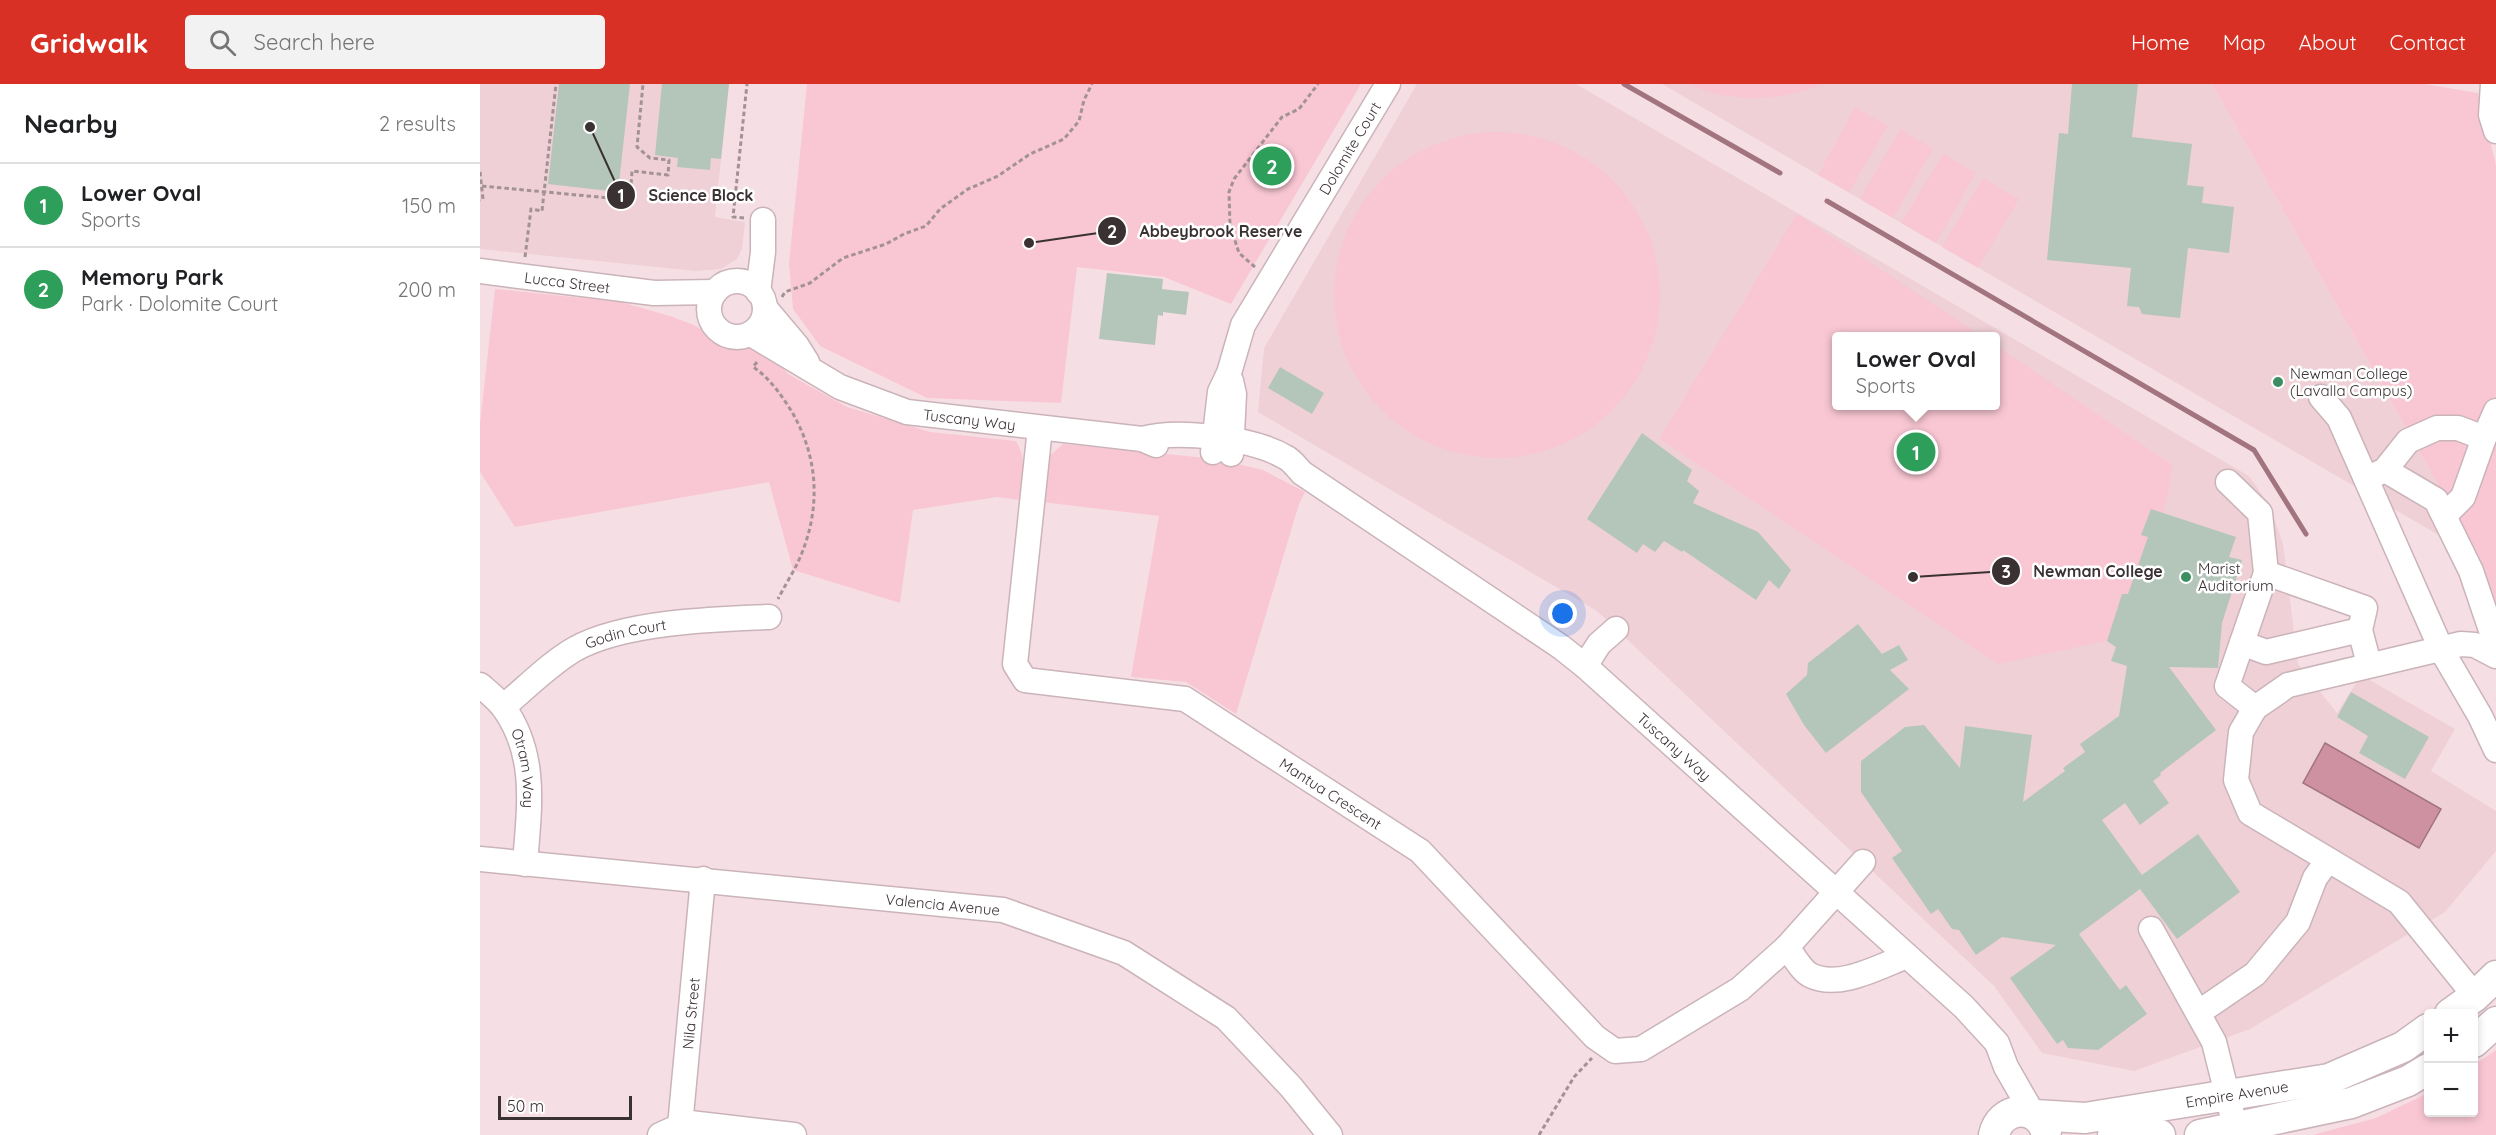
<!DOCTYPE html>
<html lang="en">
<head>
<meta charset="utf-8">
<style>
  :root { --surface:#fff; --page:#f2f2f2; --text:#202124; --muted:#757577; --line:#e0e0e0; --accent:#d93025 }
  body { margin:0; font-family:Quicksand,sans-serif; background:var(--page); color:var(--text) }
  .controls { position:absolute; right:18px; bottom:18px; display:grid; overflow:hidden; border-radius:6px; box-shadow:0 3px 9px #0003 }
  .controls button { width:54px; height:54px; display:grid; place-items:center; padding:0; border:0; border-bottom:2px solid var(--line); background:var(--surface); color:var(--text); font:30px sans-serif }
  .scale { position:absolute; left:18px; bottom:15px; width:134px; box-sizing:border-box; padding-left:6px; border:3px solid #3a3133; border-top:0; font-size:16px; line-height:21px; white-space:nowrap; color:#3a3133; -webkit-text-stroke:4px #fff; paint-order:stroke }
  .you { position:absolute; left:1083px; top:530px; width:21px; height:21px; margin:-15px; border:4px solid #fff; border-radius:50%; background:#1a73e8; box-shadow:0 0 0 9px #1a73e833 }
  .badge { display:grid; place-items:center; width:39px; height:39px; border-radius:50%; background:var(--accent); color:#fff; font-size:20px; font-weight:700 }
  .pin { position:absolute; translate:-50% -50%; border:3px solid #fff; box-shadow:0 2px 6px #0006 }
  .popup { position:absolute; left:1352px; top:248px; width:168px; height:78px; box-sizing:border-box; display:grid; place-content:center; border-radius:6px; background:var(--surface); filter:drop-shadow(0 2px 4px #0005); font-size:20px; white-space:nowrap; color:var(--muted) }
  .popup b { font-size:22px; color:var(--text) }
  .popup::after { content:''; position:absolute; left:50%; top:100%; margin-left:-12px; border:12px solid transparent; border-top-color:var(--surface) }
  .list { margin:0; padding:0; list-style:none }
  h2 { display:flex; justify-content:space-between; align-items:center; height:78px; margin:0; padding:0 24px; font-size:26px }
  h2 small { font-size:20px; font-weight:400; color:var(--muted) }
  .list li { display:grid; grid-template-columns:39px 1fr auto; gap:18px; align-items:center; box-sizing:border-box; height:84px; padding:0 24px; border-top:2px solid var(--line) }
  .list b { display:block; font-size:22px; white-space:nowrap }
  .list p { margin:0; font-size:20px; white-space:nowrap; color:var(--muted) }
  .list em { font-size:20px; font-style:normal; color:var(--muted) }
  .icon { flex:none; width:33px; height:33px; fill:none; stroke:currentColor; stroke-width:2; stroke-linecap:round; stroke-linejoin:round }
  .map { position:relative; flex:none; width:2016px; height:1051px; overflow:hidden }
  header { display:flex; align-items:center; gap:36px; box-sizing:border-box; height:84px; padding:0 30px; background:var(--accent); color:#fff }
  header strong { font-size:28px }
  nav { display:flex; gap:33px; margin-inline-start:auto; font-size:21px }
  .search { width:420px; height:54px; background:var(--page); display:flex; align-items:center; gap:15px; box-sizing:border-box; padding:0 21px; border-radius:6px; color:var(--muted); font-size:22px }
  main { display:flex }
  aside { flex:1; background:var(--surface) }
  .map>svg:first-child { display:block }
  .built { fill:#efd0d7; fill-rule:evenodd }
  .green { fill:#f9c7d4 }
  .water { fill:#cd91a1; stroke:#a17480; stroke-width:1.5 }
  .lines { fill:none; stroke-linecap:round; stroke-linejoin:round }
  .stream { stroke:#a17480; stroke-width:5 }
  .building { fill:#b4c6ba }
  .minor-casing { stroke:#cab4b9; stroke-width:27 }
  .major-casing { stroke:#cab4b9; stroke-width:33 }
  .path { stroke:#a39295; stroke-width:3; stroke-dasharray:4.5 3; stroke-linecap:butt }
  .minor { stroke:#fff; stroke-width:24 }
  .major { stroke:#fff; stroke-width:30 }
  .poi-dot { fill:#3b8e61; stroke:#fff; stroke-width:2 }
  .labels { text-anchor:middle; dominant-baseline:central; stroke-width:5; stroke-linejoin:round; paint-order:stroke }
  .street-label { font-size:15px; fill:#3a3133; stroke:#fff }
  .poi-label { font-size:15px; fill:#3a3133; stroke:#fff; text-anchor:start }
  .leader { fill:none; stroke:#3a3133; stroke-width:2 }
  .callout-dot { fill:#3a3133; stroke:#fff; stroke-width:2 }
  .mark-label { font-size:18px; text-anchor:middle; font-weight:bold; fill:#fff }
  .callout-label { font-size:16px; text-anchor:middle; font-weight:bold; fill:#3a3133; stroke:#fff; stroke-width:5; stroke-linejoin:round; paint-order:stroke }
</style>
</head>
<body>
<header>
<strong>Gridwalk</strong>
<div class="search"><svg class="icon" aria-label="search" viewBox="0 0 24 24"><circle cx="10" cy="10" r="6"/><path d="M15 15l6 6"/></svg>Search here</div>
<nav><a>Home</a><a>Map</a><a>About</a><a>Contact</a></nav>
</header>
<main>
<aside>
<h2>Nearby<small>2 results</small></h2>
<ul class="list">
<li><span class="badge" style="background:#2e9e5b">1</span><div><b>Lower Oval</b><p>Sports</p></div><em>150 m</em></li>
<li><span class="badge" style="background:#2e9e5b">2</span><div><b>Memory Park</b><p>Park · Dolomite Court</p></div><em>200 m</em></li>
</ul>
</aside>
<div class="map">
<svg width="2016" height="1051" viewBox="0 0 2016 1051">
  <rect width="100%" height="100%" fill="#f6dfe4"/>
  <!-- built -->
  <path class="built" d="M 0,0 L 249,0 L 235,133 L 265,138 L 262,165 L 257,175 L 241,185 L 215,187 L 0,165 Z
    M 937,0 L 1096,0 L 1769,392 L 1790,422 L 1803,460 L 1818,580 L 1857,629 L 1881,591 L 1975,645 L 1951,687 L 2016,727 L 2016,767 L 1965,828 L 1770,945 L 1654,987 L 1562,969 L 1514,902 L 1117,527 L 778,328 L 784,264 ZM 1356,252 L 1516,252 L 1516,322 L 1356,322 Z
    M 1182,0 L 1732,0 L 2000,475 L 1893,413 Z"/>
  <!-- green -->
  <path class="green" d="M 327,0 L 881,0 L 751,220 L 684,193 L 597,183 L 581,319 L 447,314 L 340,262 L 313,225 L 309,179 Z
    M 1210,0 L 1341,0 C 1307,18 1243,19 1210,0 Z
    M 1732,0 L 1945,0 L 1998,9 L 2016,81 L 2016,522 L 2000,475 Z
    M 1375,23 L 1408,42 L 1369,108 L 1338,91 Z
    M 1420,45 L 1453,65 L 1413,134 L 1380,115 Z
    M854 211a163 163 0 1 1 326 0a163 163 0 1 1-326 0Z
    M 1463,70 L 1496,89 L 1456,159 L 1421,139 Z
    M 1503,94 L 1539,115 L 1498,184 L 1462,163 Z
    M 1317,130 L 1501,252 L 1356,252 L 1356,322 L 1516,322 L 1516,262 L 1693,381 L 1688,411 L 1640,554 L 1518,580 L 1179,355 Z
    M 15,205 L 141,218 L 190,232 L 214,241 L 250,263 L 279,264 L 294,273 L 308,290 L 367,323 L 450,348 L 536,357 C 548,376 542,395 539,416 L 517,413 L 433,426 L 420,519 L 313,486 L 289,398 L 35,443 L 0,388 L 0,339 Z
    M 583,360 L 737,375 L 783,386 L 825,408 L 819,420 L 756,630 L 706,598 L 651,593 L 679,432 L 562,418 L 568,373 Z
    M 2016,966 L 2016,1051 L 1832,1051 L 1896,1034 L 1948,1009 L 1948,1028 L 1994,1028 L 1994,981 Z"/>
  <!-- water -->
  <path class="water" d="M 1845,659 L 1961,725 L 1939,764 L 1823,699 Z"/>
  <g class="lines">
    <!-- stream -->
    <path class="stream" d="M 1144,0 L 1300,89
      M 1347,117 L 1774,366 L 1826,450"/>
  </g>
  <!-- building -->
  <path class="building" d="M 79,0 L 150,0 L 138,108 L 68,100 Z
    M 182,0 L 249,0 L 241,75 L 231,74 L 230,86 L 197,83 L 198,74 L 175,71 Z
    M 1592,0 L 1658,0 L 1652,53 L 1712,60 L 1707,101 L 1724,103 L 1722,119 L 1754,123 L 1749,169 L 1708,164 L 1700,234 L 1662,230 L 1659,223 L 1647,222 L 1651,184 L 1567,176 L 1579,49 L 1588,50 Z
    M 627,189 L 683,195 L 682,205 L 709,208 L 706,231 L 683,228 L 683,232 L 678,231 L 675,261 L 619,255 Z
    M 800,283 L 844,309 L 832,330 L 788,304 Z
    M 1162,349 L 1212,386 L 1207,397 L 1219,407 L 1213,419 L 1278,448 L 1311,486 L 1299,505 L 1289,496 L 1276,516 L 1203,466 L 1202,468 L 1184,457 L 1175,468 L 1163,460 L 1157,469 L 1107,435 Z
    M 1671,425 L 1756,453 L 1749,473 L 1762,476 L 1742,539 L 1738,584 L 1689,583 L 1736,646 L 1680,689 L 1681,691 L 1673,697 L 1689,719 L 1660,741 L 1645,719 L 1622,736 L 1662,791 L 1718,750 L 1760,808 L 1697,855 L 1660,805 L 1599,850 L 1640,906 L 1646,901 L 1667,930 L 1618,966 L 1588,964 L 1583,956 L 1577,960 L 1530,894 L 1576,861 L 1522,853 L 1496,871 L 1479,846 L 1472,845 L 1458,825 L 1451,830 L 1412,774 L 1422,767 L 1381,708 L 1381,677 L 1425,643 L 1444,641 L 1480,684 L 1485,642 L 1552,651 L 1543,718 L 1585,687 L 1583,684 L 1605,668 L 1600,660 L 1639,632 L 1647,582 L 1631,577 L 1636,563 L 1627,557 L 1642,510 L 1648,510 L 1668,453 L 1661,451 Z
    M 1378,540 L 1402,570 L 1419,561 L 1428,576 L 1410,586 L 1429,605 L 1346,669 L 1324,641 L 1306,610 L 1327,591 L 1328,579 Z
    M 1871,608 L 1949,653 L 1925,695 L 1879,669 L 1888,652 L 1857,633 Z"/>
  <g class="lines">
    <defs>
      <g id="minor">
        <path d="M 2013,0 L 2011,31 L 2016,47"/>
        <path id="s1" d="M 0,187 L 174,209 L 235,208"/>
        <circle cx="257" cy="225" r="28"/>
        <path d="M 278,208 L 283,168 L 283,136"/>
        <path d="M 285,224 L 317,262 L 327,278"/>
        <path id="s2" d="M 271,250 L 360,303 L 427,328 L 662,355 L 676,361"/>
        <path d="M 1841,313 L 1859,334 L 1962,567 L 2000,632 L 2016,666"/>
        <path id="s3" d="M 560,344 L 535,580 L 545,596 L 705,615 L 940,767 L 1115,953 L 1135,967 L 1161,965 L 1260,905 L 1307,863 L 1383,778"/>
        <path d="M 2004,354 L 2016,327"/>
        <path id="s4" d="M 662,355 C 698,345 773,354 805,373 C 812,376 817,384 822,389 L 1081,563 L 1105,582 L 1484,923 L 1517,959 L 1526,983 L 1553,1030"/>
        <path id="s5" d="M 733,368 L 740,308 L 749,289 L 763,241 L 908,0"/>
        <path d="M 751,370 L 754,310 L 751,297"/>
        <path d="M 1905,386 L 1956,416 L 1991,487 L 2016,561"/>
        <path d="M 1886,395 L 1905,386 L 1928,357 L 1957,344 L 1978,344 L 2004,354 L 1983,413 L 1965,431"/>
        <path d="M 1748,398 L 1780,429 L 1786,489"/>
        <path d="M 1762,559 L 1786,568 L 1880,546"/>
        <path d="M 1105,582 L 1119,560 L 1136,545"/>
        <path id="s6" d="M 0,601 C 8,608 17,615 24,624 C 58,672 49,725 45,780"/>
        <path id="s7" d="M 23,623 C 46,604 69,580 95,565 C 143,538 233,535 289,533"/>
        <path d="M 1775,624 L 1747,602 L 1786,489 L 1885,524 L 1880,546 L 1889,580"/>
        <path id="s8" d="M 0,775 L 523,826 L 644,869 L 746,934 L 811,1003 L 850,1051"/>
        <path d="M 1671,845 L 1734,958 L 1755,1042"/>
        <path d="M 1307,863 C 1313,871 1321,886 1330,891 C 1359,906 1400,882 1427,872"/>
        <path d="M 1995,912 L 1919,818 L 1770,729 L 1756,696 L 1761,648 L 1775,624 L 1808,601 L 1981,560 L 1995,561 L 2016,572"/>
        <path d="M 1718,929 L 1775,890 L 1818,838 L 1835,794 L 1848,776"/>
        <path d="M 200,1042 L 210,1039 L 314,1051"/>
        <path id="s9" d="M 180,1051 L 200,1042 L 223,795"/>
      </g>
      <g id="major">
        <path d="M 1970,930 L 1995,912 L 2016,892"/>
        <path d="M 1994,958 L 2016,938"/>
        <path id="s10" d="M 1555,1031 L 1605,1034 L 1849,995 L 1923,963 L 1948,945"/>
        <path d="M 1514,1051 C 1520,1023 1556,1018 1566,1047"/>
        <path d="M 1633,1051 L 1680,1051"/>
        <path d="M 1720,1051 L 1871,1019 L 1928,997 L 1948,985"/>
      </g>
    </defs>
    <!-- minor casing -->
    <use href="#minor" class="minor-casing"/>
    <!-- major casing -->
    <use href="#major" class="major-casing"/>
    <!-- path -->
    <path class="path" d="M 0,88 L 3,115 L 0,116
      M 2,102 L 150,116 L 152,87 L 188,91 L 189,76 L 170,74 L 157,63 L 163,0
      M 264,134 L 253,133 L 267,0
      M 45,173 L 51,125 L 62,127 L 76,0
      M 775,183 L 759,169 L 750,141 L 749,108 L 754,95 L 802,33 L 819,25 L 838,0
      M 302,213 L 305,208 L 330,199 L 363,174 L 406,160 L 424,150 L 446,142 L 460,125 L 488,105 L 518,92 L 550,70 L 584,55 L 599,37 L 604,16 L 612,0
      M 277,278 L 273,283 C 289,293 302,312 312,328 C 337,371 341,419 323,466 C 317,483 306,499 298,515
      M 1059,1051 L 1094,993 L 1112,974"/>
    <!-- minor -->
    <use href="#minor" class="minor"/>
    <!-- major -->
    <use href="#major" class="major"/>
  </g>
  <!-- markers -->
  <g class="poi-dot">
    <circle cx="1798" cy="298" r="6"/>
    <circle cx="1706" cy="493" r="6"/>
  </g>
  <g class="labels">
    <!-- street labels -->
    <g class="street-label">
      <text stroke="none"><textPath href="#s5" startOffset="338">Dolomite Court</textPath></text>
      <text stroke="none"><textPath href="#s1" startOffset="88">Lucca Street</textPath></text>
      <text stroke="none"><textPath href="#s2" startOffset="238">Tuscany Way</textPath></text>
      <text stroke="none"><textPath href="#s7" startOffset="146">Godin Court</textPath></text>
      <text stroke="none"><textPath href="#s4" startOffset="633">Tuscany Way</textPath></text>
      <text stroke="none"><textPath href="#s6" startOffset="98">Otram Way</textPath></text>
      <text stroke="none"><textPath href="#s3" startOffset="591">Mantua Crescent</textPath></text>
      <text stroke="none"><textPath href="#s8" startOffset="465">Valencia Avenue</textPath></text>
      <text stroke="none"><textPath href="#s9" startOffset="135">Nila Street</textPath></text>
      <text stroke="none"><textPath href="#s10" startOffset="204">Empire Avenue</textPath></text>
    </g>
    <!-- poi labels -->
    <g class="poi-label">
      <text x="1810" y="289">Newman College<tspan x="1810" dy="17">(Lavalla Campus)</tspan></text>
      <text x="1718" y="484">Marist<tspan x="1718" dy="17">Auditorium</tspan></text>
    </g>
  </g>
  <!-- callouts -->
  <path class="leader" d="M110 43L141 111M549 159L632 147M1433 493L1526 487"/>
  <g class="callout-dot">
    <circle cx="110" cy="43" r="6"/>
    <circle cx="549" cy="159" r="6"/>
    <circle cx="1433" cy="493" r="6"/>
    <circle cx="141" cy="111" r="15"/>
    <circle cx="632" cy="147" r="15"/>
    <circle cx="1526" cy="487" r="15"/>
  </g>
  <g class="mark-label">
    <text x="141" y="118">1</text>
    <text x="632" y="154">2</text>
    <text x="1526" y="494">3</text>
  </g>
  <g class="callout-label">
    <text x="221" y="117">Science Block</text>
    <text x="741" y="153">Abbeybrook Reserve</text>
    <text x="1618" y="493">Newman College</text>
  </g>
</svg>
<div class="controls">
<button>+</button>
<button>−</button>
</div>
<div class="scale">50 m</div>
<div class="you"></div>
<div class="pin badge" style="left:1436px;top:368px;background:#2e9e5b">1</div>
<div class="popup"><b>Lower Oval</b>Sports</div>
<div class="pin badge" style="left:792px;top:82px;background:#2e9e5b">2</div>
</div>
</main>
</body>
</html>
